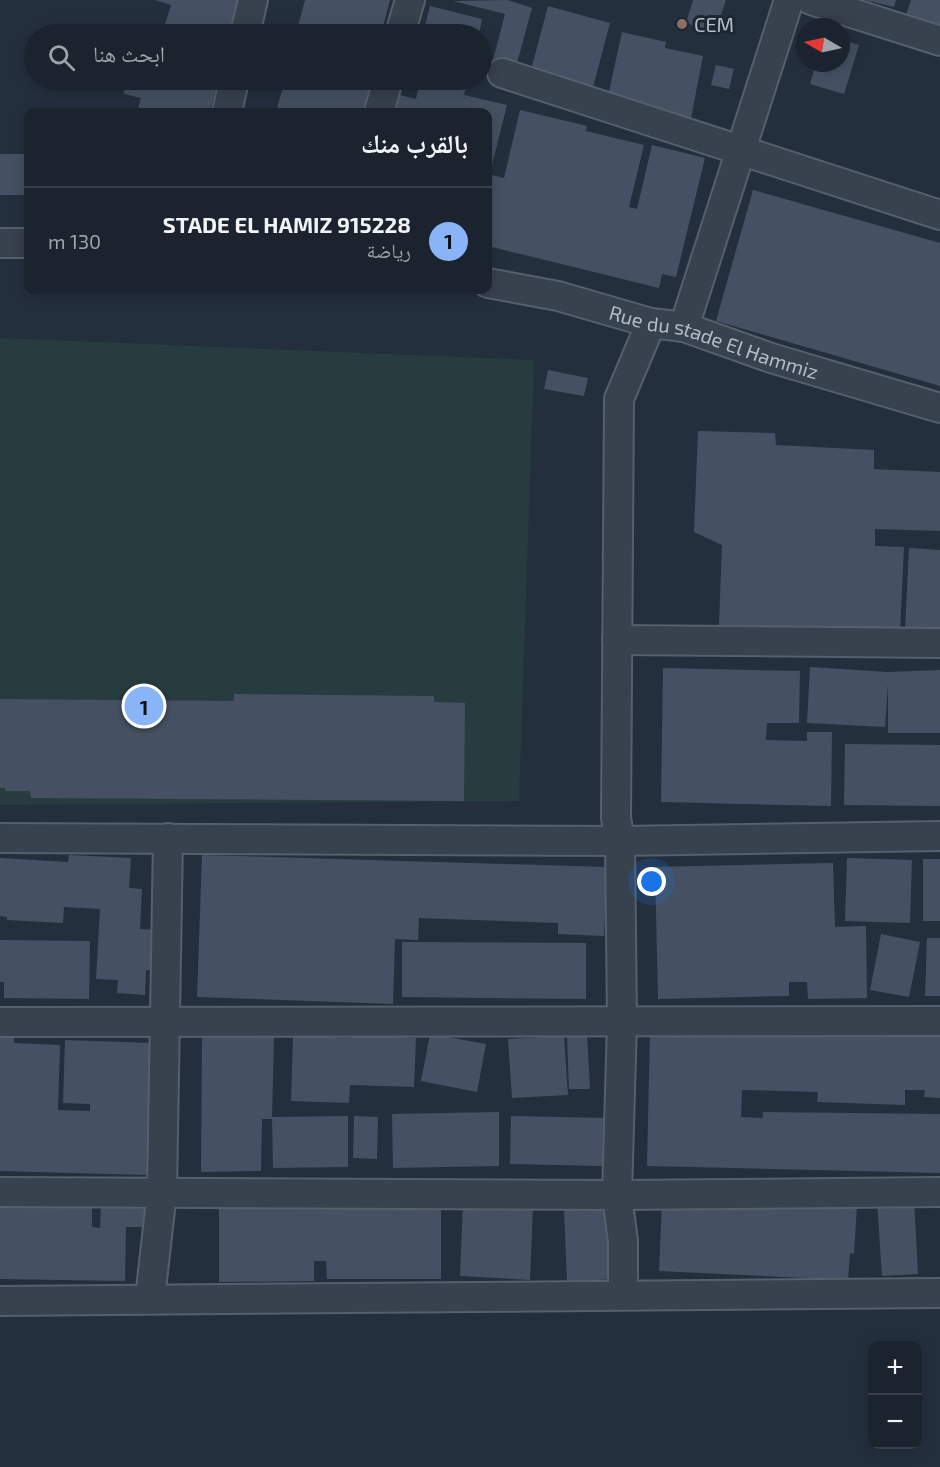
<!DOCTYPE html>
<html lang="ar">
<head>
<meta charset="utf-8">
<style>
  :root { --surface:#1b232e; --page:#242b36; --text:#f1f3f6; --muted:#a0a4aa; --line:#39404a; --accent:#8ab4f8 }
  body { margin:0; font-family:"Exo 2","Noto Naskh Arabic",sans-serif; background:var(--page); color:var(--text); direction:rtl }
  .controls { position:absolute; right:18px; bottom:18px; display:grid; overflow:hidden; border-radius:12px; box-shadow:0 3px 15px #0003 }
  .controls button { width:54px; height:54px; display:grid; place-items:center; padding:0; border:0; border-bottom:2px solid var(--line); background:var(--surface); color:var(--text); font:30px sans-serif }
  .compass { position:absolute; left:796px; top:18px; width:54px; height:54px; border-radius:50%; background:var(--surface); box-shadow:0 3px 15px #0003; rotate:279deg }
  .you { position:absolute; left:652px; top:882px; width:21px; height:21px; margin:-15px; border:4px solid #fff; border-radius:50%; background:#1a73e8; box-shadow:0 0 0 9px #1a73e833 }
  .badge { display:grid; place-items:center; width:39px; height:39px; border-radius:50%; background:var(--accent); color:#111; font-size:20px; font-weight:700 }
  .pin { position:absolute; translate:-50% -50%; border:3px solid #fff; box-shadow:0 2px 6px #0006 }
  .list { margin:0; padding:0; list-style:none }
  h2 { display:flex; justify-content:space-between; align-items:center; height:78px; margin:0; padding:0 24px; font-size:26px }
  h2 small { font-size:20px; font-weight:400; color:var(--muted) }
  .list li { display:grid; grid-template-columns:39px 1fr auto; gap:18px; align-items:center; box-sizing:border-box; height:108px; padding:0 24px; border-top:2px solid var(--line) }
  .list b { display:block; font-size:22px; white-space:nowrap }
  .list p { margin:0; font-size:20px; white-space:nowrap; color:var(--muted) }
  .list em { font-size:20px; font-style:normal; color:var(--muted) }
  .icon { flex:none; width:33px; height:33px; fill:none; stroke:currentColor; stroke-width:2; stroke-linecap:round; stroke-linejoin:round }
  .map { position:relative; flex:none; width:940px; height:1467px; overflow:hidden; direction:ltr }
  .search { position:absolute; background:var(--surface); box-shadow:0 3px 15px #0003; left:24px; top:24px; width:468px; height:66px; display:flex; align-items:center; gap:15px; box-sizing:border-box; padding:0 21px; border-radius:33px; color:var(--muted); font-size:22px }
  .panel { position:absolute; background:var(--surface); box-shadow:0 3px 15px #0003; left:24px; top:108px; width:468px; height:186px; border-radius:12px; direction:rtl }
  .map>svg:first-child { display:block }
  .green { fill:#263c3f }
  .building { fill:#455162 }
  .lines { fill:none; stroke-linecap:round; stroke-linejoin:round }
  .street-casing { stroke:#565f6c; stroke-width:32 }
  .street { stroke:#38414e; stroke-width:28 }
  .education-dot { fill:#8d6e63; stroke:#1d2633; stroke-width:2 }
  .labels { text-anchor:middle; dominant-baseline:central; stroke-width:6; stroke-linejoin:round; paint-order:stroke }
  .poi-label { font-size:20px; fill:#b4bcc9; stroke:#1d2633; text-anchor:start }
  .street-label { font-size:20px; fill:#b4bcc9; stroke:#1d2633 }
</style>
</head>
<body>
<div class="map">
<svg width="940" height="1467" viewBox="0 0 940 1467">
  <rect width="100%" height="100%" fill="#242f3e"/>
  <!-- green -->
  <path class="green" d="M 0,338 L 534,360 L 519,801 L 0,805 Z"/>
  <!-- building -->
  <path class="building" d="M 155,0 L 239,0 L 230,34 L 162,34 L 171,5 Z
    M 305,0 L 390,0 L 381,34 L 296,34 Z
    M 508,0 L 532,8 L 516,67 L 493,60 L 505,14 L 453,1 Z
    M 693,0 L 726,0 L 715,33 L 686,23 Z
    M 865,0 L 896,0 L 894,7 Z
    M 911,0 L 940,0 L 940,26 L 906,15 Z
    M 430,6 L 482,19 L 479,34 L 423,34 Z
    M 548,6 L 610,23 L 592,91 L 530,74 Z
    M 622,32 L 666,42 L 665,48 L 703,56 L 691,118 L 607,101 Z
    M 841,39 L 859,45 L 844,94 L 810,84 L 816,63 L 841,63 Z
    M 716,65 L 734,69 L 729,89 L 711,85 Z
    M 126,80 L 218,80 L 210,112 L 137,112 L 141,98 L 124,94 Z
    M 285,80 L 369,80 L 367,87 L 374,89 L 368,112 L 276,112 Z
    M 420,80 L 468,80 L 464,95 L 507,105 L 491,169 L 488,168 L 488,112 L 395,112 L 400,95 L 416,99 Z
    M 520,110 L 587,126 L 586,131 L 644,145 L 629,207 L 637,209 L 652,145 L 705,158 L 676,277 L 662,274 L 659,288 L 488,246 L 488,174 L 504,178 Z
    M 0,154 L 28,154 L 28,195 L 0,195 Z
    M 753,190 L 940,243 L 940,386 L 716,321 Z
    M 548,370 L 588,378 L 584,396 L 544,389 Z
    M 698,431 L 775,433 L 776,445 L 874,450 L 874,469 L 940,472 L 940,531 L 875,529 L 875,546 L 904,547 L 900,633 L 719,625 L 722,545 L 694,532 Z
    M 909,548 L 940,550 L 940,631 L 905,630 Z
    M 810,667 L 888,672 L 940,670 L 940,733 L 888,733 L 888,684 L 885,727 L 807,723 Z
    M 663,668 L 800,671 L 799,723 L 767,723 L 766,740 L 807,741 L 807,732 L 832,732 L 831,806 L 661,802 Z
    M 234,694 L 434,696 L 434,702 L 465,703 L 464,801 L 31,798 L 30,791 L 5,791 L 5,788 L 0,788 L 0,699 L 234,701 Z
    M 845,744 L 940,745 L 940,806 L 844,805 Z
    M 69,855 L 131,858 L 129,888 L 142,889 L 140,929 L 159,930 L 156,970 L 146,970 L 145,995 L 117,993 L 118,980 L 96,979 L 100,909 L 64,907 L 63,923 L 7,920 L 7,917 L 0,916 L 0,858 L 68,862 Z
    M 202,855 L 607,867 L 604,936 L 558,934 L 558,923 L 419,918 L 418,940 L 395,939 L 393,1004 L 197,997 Z
    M 847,858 L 912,860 L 910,923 L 845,921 Z
    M 923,859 L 940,859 L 940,921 L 923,921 Z
    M 833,863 L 835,927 L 866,926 L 867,998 L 808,999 L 807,982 L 789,982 L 789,996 L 658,999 L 655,867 Z
    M 881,934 L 920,942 L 909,997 L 870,990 Z
    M 927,938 L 940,938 L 940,996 L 925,996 Z
    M 0,940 L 90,941 L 89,999 L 4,998 L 4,982 L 0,982 Z
    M 402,942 L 586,943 L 586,999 L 402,997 Z
    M 650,1031 L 918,1036 L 919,1033 L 940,1033 L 940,1098 L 924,1097 L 925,1090 L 905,1090 L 905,1105 L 817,1102 L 818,1092 L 742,1090 L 741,1117 L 763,1118 L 763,1112 L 940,1114 L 940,1173 L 647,1166 Z
    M 430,1034 L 486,1044 L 477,1092 L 421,1081 Z
    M 351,1035 L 416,1038 L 414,1087 L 350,1085 L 349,1103 L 291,1101 L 293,1036 L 351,1038 Z
    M 587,1035 L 590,1089 L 569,1089 L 567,1036 Z
    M 564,1036 L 568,1095 L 512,1098 L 508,1039 Z
    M 202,1037 L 274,1037 L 272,1117 L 348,1116 L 348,1167 L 273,1168 L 272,1119 L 262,1119 L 261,1171 L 201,1172 Z
    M 0,1038 L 14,1038 L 14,1043 L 60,1045 L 58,1110 L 90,1111 L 90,1104 L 63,1103 L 65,1040 L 152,1043 L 148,1175 L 0,1171 Z
    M 499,1112 L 499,1166 L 393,1168 L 392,1114 Z
    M 354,1116 L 378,1117 L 377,1159 L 353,1158 Z
    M 511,1116 L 607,1118 L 603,1166 L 510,1164 Z
    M 752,1199 L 857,1205 L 854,1254 L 850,1253 L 848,1280 L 659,1271 L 662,1203 L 752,1208 Z
    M 914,1199 L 918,1274 L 882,1276 L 877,1201 Z
    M 347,1204 L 347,1209 L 441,1208 L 441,1279 L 327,1279 L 326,1261 L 314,1261 L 314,1281 L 219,1282 L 219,1205 Z
    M 463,1204 L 533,1207 L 530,1280 L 460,1276 Z
    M 0,1206 L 92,1208 L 92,1227 L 100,1228 L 101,1206 L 144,1206 L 144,1227 L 126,1227 L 125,1281 L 0,1279 Z
    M 610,1206 L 614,1279 L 567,1282 L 564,1209 Z"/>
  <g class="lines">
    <defs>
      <g id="street">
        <path d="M 811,0 L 940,41"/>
        <path d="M 245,34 L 253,0"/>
        <path d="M 400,34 L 410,0"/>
        <path d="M 502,73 L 940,215"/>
        <path d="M 227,112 L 234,80"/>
        <path d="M 379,112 L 388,80"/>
        <path d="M 0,243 L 28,243"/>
        <path id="s1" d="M 488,283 L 558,296 L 651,323 L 684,327 L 771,358 L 940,408"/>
        <path d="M 684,327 L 789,0"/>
        <path d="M 617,640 L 940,643"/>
        <path d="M 0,838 L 620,841 L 940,836"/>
        <path d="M 0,1022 L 940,1021"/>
        <path d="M 0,1192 L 617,1195 L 940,1192"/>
        <path d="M 623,1294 L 623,1241 L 617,1195 L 622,1022 L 620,841 L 616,818 L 619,399 L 651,323"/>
        <path d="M 150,1298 L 162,1192 L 168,838"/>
        <path d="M 0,1301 L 940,1293"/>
      </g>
    </defs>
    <!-- street casing -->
    <use href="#street" class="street-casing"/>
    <!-- street -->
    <use href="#street" class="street"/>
  </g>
  <!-- markers -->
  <circle class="education-dot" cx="682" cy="24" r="6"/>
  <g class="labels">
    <!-- poi labels -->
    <g class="poi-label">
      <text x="694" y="24">CEM</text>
    </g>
    <!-- street labels -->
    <g class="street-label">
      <text stroke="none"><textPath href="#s1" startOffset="234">Rue du stade El Hammiz</textPath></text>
    </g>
  </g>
</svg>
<div class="controls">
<button>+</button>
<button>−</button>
</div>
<svg class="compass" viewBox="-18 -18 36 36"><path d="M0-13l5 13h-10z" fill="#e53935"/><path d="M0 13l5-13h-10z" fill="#a0a4aa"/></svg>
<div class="you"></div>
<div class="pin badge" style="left:144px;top:706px">1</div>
<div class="search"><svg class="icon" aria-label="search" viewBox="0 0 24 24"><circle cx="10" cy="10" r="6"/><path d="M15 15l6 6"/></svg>ابحث هنا</div>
<section class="panel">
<h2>بالقرب منك<small></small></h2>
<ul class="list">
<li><span class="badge">1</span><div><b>STADE EL HAMIZ 915228</b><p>رياضة</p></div><em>130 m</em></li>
</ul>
</section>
</div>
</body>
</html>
